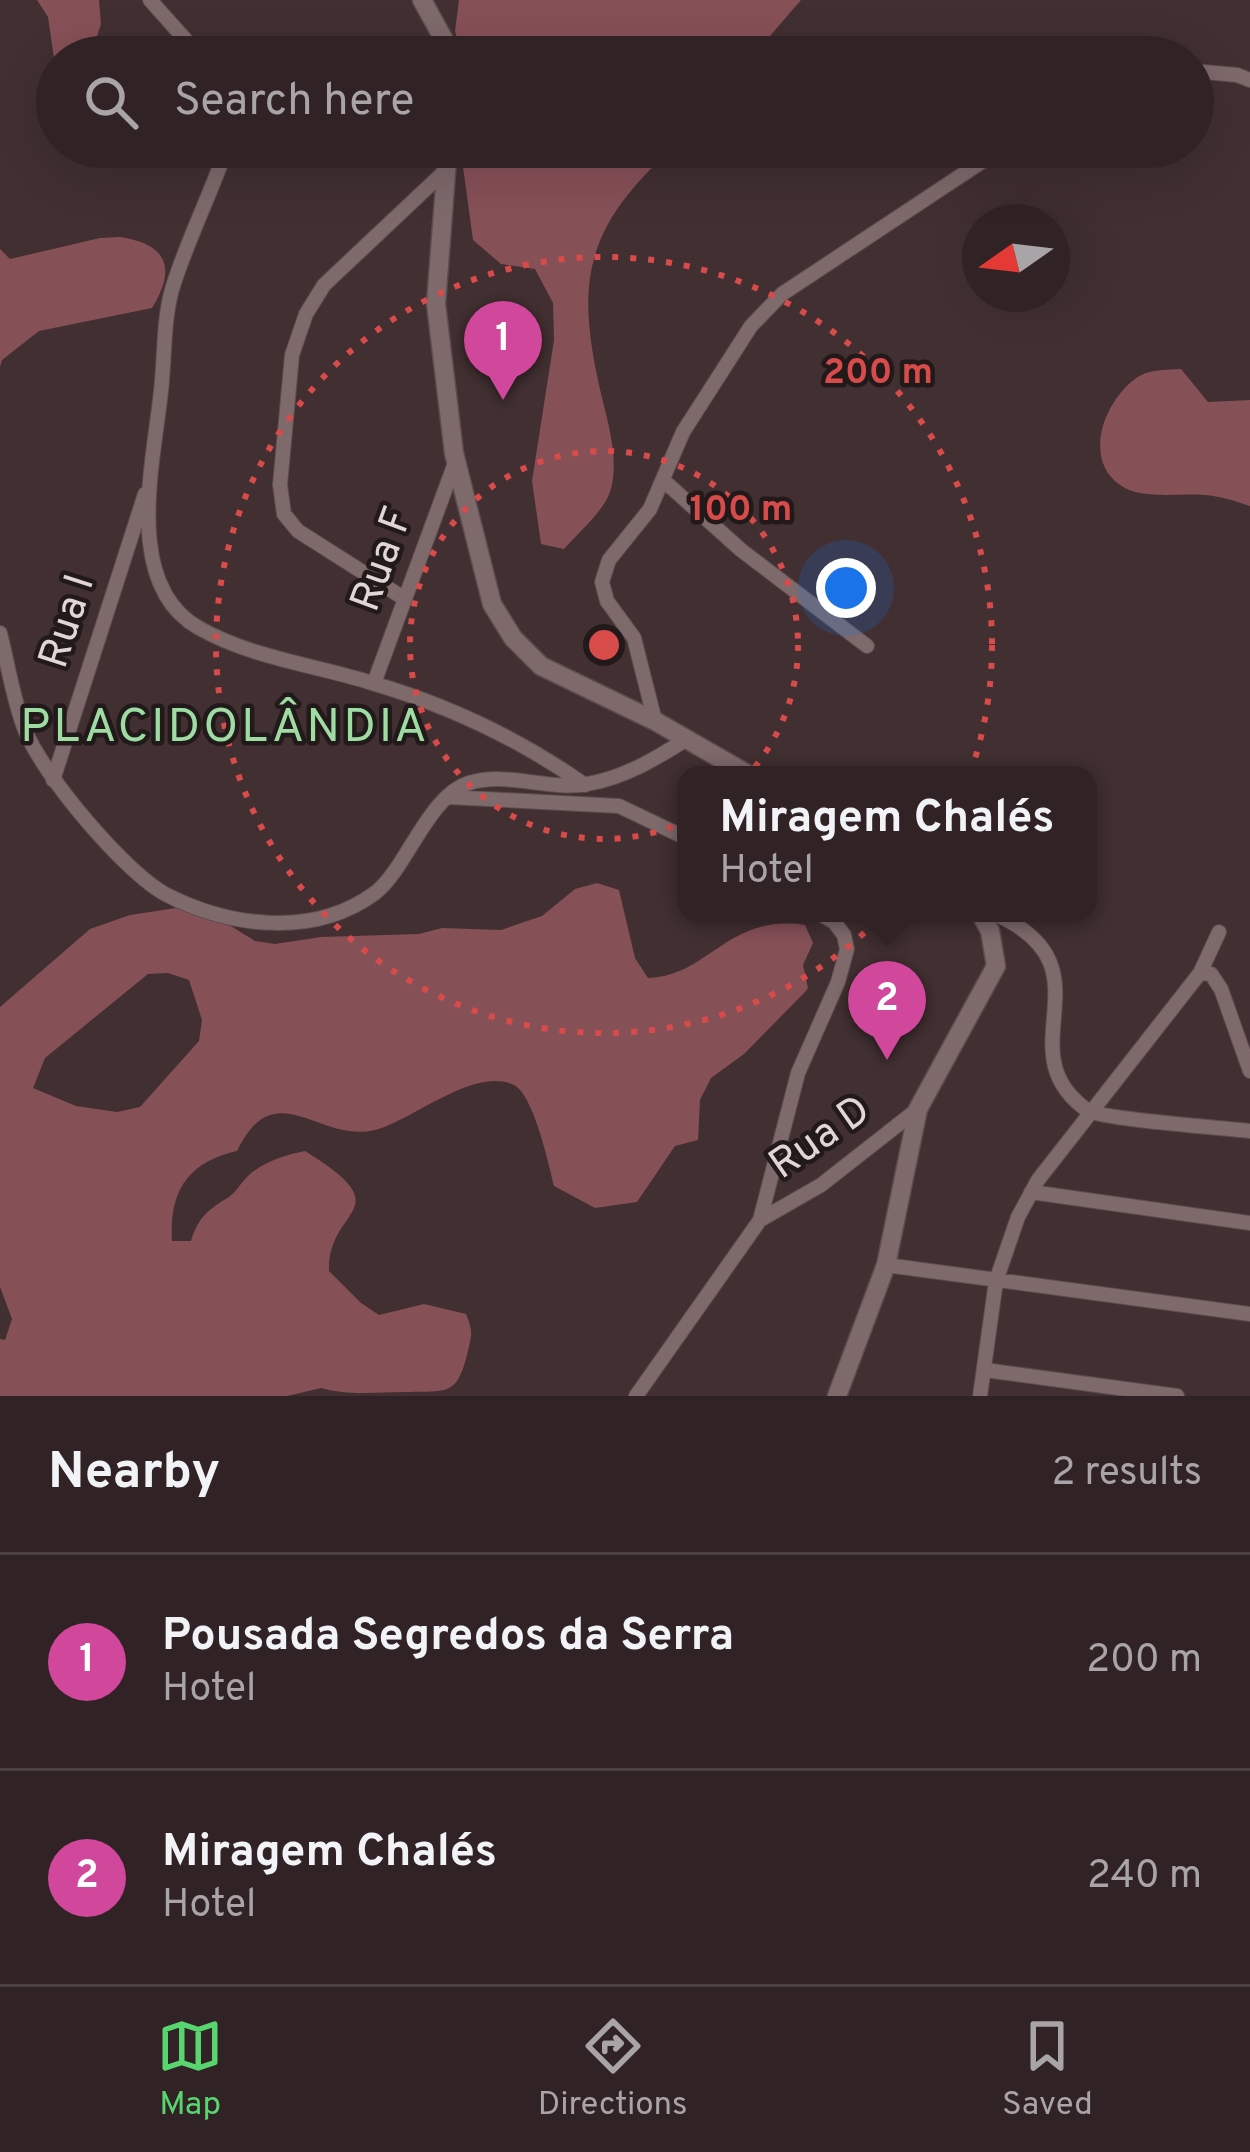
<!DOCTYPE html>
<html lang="en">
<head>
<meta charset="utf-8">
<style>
  :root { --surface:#312325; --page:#3d2f32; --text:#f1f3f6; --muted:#a8a4a7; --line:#4c4042; --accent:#58d56f }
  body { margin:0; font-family:Overpass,sans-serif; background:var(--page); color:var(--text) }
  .compass { position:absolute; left:962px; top:204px; width:108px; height:108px; border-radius:50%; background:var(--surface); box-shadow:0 12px 48px #0002; rotate:256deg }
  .you { position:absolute; left:846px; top:588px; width:42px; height:42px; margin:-30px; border:9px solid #fff; border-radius:50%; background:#1a73e8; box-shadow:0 0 0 18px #1a73e833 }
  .badge { display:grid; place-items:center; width:78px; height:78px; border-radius:50%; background:var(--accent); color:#fff; font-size:39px; font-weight:700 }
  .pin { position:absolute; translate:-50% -99px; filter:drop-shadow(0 3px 6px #0008) }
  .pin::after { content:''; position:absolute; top:63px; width:42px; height:36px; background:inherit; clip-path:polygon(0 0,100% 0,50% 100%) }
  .popup { position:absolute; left:677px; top:766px; width:420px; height:156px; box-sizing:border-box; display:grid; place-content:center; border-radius:24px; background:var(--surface); filter:drop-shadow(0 3px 9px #0005); font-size:39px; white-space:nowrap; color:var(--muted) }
  .popup b { font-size:45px; color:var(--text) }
  .popup::after { content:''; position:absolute; left:50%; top:100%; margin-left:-24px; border:24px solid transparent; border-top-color:var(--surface) }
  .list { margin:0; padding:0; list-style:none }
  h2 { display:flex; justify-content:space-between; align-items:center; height:156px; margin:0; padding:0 48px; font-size:51px }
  h2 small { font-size:39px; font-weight:400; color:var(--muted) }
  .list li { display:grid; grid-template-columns:78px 1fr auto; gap:36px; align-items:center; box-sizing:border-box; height:216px; padding:0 48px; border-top:3px solid var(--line) }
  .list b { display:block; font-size:45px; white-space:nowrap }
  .list p { margin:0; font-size:39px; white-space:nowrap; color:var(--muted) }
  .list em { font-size:39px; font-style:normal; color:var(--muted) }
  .icon { flex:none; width:66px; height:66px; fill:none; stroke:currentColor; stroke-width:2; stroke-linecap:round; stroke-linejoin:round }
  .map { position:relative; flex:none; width:1250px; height:1396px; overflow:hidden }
  .search { position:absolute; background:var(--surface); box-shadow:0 12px 48px #0002; left:36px; right:36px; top:36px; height:132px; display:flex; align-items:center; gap:30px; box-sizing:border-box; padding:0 42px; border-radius:66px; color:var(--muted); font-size:45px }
  .sheet { height:588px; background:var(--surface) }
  nav { display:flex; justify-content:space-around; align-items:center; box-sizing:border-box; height:168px; border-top:3px solid var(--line); background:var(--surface); font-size:33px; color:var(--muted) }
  nav a { display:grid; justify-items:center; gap:6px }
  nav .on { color:var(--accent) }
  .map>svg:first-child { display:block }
  .forest { fill:#865057; fill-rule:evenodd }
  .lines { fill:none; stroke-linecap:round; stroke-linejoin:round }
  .minor-casing { stroke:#5b4c4e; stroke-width:16 }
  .tertiary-casing { stroke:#5b4c4e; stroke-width:21 }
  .minor { stroke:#7e696b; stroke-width:14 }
  .tertiary { stroke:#7e696b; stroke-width:18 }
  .ring { fill:none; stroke:#d84b4b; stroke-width:6; stroke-dasharray:6 12 }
  .labels { text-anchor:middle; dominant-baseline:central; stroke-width:9; stroke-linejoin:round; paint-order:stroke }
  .street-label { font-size:42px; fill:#e1d5d6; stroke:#221a1a }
  .quarter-label { font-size:48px; letter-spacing:3px; fill:#9edca4; stroke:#221a1a }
  .centre { fill:#d84b4b; stroke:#221a1a; stroke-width:6 }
  .ring-label { font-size:36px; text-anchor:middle; font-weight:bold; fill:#d84b4b; stroke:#221a1a; stroke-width:9; stroke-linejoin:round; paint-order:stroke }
</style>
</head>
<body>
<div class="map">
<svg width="1250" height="1396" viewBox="0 0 1250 1396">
  <rect width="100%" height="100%" fill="#412f31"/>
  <!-- forest -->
  <path class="forest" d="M 37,0 L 99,0 L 101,24 L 90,57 L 57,57 L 57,79 L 48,17 Z
    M 459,0 L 801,0 L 752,57 L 462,57 L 455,31 Z
    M 468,147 L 674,147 C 581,230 575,286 603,402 C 610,429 619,465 610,492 C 603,512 577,534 564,549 L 541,544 L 532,481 L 554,340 L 553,303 L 535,269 L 501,264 L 473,240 L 463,167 Z
    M 120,237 C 167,244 177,268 152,308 L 39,331 L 2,360 L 0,367 L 0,249 L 10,259 L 100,238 Z
    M 1181,369 L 1208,402 L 1250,400 L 1250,506 C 1235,501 1220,496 1204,495 C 1179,493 1141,500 1120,485 C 1082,458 1105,401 1135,379 C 1147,369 1166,370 1181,369 Z
    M 597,883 L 619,890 L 635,958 L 648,978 C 709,976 728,913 805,925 L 813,943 L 803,965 L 808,988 L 805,992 L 744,1054 L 711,1078 L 700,1100 L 698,1140 L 675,1146 L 637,1202 L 595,1208 L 554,1186 C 549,1164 533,1094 514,1085 C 474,1066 412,1121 375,1130 C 319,1144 275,1072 237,1151 C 188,1162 169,1191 172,1241 L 191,1241 C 199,1216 208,1210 229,1197 C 237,1191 242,1181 249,1175 C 265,1161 285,1155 305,1151 C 404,1212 327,1206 329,1271 L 361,1303 L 379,1315 L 424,1304 L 466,1314 C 473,1331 472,1334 468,1351 C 457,1396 449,1391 407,1392 C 378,1392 348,1396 321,1388 L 287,1396 L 0,1396 L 0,1339 L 5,1340 L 12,1319 L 0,1287 L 0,1007 L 90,929 L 130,915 L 176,908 L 196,911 L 218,918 L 255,941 L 275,944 L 321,937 L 419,934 L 442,928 L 501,930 L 542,916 L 575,889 ZM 168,973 L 189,980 L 202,1020 L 199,1041 L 140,1107 L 117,1112 L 76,1106 L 33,1088 L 45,1058 L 148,974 Z"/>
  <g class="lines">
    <defs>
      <path id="minor" d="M 150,0 L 201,57
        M 1193,71 L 1237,75 L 1250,80
        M 227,147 C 211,193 189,237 174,283 C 163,315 165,357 161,391 C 154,461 122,585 199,628 C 252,658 315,665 372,683 C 447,705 521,740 585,785
        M 663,480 L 741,550 L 867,646
        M 405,599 L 298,531 L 284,514 L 280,485 L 292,355 L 306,314 L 324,285 L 446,170
        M 0,633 C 8,664 13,700 25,730 C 43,775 125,873 167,895 C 230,927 314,938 375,893 C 407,868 428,796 469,783 C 508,771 549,791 587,784 C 624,778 655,759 687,739
        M 374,683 L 455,463
        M 655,721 L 634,638 L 607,601 L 602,582 L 609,560 L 650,509 L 683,432 L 751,326 L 782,294 L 1004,147
        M 53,780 L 145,494
        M 449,797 L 619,806 L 686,838
        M 993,913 C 1117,967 1002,1050 1087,1110 C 1099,1119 1225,1128 1250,1131
        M 1200,973 L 1219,932
        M 1031,1192 L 1250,1223
        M 760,1220 L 821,1185 L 918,1109
        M 886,1265 L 1250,1314
        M 985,1370 L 1177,1396
        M 636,1396 L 760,1220 L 798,1073 L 838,982 L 847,949 L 844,935 L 834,922 L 818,913
        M 980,1396 L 996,1281 L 1018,1217 L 1038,1180 L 1200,973 L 1211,974 L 1221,989 L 1250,1071"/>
      <path id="tertiary" d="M 422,0 L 443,38 L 448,57
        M 448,147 L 436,304 L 454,453 L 492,604 L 513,638 L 541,666 L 655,721 L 749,775
        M 837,1396 L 886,1265 L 918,1109 L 996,966 L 990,931 L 980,913"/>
    </defs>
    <!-- minor casing -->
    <use href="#minor" class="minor-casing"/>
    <!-- tertiary casing -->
    <use href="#tertiary" class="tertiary-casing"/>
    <!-- minor -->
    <use href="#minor" class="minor"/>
    <!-- tertiary -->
    <use href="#tertiary" class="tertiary"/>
  </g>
  <!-- distance rings -->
  <g class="ring">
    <circle cx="604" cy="645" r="194"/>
    <circle cx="604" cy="645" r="388"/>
  </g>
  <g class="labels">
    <!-- street labels -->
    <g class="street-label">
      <text transform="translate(384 560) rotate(-70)">Rua F</text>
      <text transform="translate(69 622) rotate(-72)">Rua I</text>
      <text transform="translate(821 1139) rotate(-35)">Rua D</text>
    </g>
    <!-- quarter labels -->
    <g class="quarter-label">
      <text x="225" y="729">PLACIDOLÂNDIA</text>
    </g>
  </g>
  <circle cx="604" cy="645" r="18" class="centre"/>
  <g class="ring-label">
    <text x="878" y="383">200 m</text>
    <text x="741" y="520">100 m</text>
  </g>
</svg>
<svg class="compass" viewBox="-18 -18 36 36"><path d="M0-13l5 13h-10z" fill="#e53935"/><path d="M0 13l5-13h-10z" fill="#a8a4a7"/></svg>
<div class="you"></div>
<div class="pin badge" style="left:503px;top:400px;background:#d1479c">1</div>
<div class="pin badge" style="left:887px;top:1060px;background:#d1479c">2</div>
<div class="popup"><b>Miragem Chalés</b>Hotel</div>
<div class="search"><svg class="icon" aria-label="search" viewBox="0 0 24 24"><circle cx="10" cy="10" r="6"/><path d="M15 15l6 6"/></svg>Search here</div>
</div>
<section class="sheet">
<h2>Nearby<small>2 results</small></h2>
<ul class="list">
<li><span class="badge" style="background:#d1479c">1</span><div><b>Pousada Segredos da Serra</b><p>Hotel</p></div><em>200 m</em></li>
<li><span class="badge" style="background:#d1479c">2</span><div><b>Miragem Chalés</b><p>Hotel</p></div><em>240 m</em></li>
</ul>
</section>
<nav>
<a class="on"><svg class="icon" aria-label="map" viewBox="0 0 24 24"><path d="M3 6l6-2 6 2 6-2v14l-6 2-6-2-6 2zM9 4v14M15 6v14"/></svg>Map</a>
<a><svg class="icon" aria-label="directions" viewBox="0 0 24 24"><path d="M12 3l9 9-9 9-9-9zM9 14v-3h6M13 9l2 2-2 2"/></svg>Directions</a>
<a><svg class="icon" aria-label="saved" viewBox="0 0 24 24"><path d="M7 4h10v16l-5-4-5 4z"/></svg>Saved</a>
</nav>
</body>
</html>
